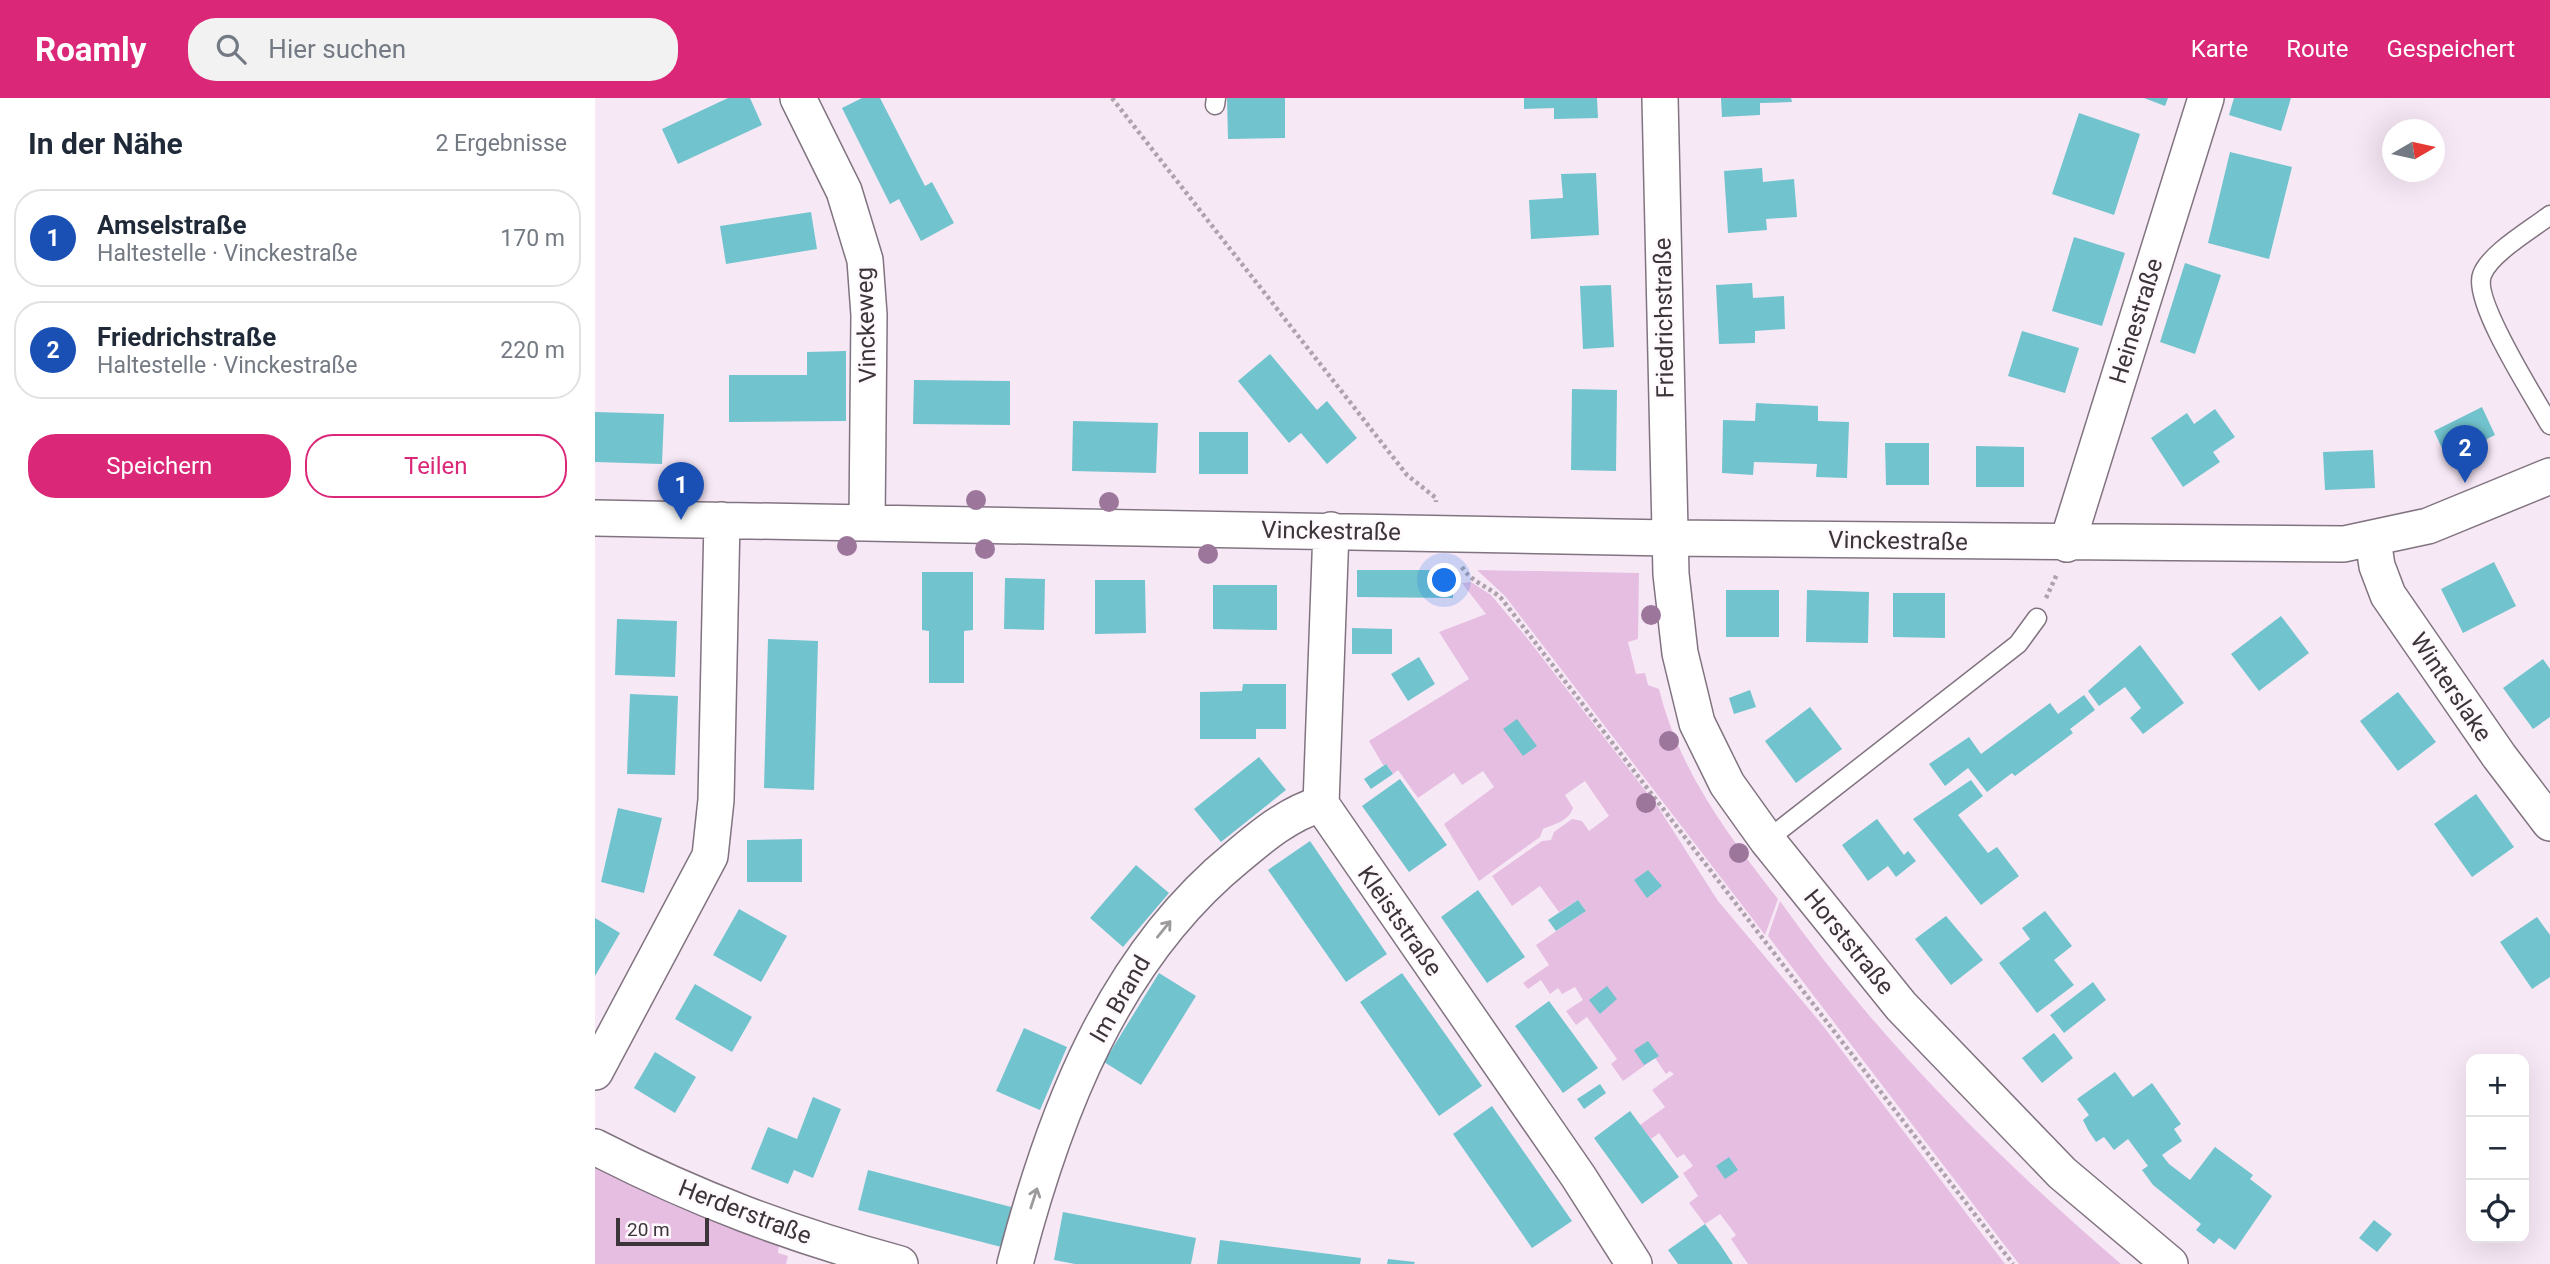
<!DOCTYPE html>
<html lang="de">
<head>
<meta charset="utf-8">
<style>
  :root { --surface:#fff; --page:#f2f2f3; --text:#1f2937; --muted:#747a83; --line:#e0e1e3; --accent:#db2777 }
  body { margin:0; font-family:Roboto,sans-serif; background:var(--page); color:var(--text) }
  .controls { position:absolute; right:21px; bottom:21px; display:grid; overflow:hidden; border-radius:14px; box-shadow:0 7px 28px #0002 }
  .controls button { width:63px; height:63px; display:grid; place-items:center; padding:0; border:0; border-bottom:2px solid var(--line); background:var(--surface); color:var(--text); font:35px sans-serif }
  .compass { position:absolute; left:1787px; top:21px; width:63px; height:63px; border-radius:50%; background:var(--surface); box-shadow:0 7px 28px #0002; rotate:81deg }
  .scale { position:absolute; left:21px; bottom:18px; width:93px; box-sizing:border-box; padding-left:7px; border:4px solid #3b353a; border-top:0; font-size:19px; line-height:24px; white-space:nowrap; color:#3b353a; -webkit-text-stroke:5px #fff9fe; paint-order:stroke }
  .you { position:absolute; left:850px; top:483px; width:24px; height:24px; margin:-18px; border:5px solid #fff; border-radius:50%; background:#1a73e8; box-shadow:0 0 0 10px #1a73e833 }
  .badge { display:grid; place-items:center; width:46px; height:46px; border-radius:50%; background:var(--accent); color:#fff; font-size:23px; font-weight:700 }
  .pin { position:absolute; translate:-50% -58px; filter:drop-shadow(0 2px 4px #0008) }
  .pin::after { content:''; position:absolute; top:37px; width:24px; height:21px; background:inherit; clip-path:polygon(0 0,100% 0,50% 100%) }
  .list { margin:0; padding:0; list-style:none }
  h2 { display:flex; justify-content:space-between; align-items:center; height:91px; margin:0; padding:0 28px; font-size:30px }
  h2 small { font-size:23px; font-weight:400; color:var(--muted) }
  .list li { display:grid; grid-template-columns:46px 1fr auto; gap:21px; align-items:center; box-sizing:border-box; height:98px; margin:0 14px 14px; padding:0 14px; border:2px solid var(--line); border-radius:28px }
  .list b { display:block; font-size:26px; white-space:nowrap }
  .list p { margin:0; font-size:23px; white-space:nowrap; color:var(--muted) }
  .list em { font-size:23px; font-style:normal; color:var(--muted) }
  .actions { display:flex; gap:14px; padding:21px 28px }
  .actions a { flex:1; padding:16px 0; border:2px solid var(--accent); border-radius:28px; text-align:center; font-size:24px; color:var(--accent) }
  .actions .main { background:var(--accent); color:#fff }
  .icon { flex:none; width:38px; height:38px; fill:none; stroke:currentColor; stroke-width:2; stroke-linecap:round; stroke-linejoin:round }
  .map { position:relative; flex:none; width:1955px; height:1166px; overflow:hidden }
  header { display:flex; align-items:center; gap:42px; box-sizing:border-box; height:98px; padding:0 35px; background:var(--accent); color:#fff }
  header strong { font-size:33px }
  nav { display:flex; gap:38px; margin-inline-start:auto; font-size:24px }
  .search { width:490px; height:63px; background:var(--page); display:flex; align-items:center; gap:18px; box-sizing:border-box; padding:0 24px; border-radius:28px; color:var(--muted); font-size:26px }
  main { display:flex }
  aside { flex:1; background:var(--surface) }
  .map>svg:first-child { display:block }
  .green { fill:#e6bee2 }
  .building { fill:#71c3cd }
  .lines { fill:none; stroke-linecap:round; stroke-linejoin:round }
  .service-casing { stroke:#817480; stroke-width:21 }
  .minor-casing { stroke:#817480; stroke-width:38 }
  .path { stroke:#aea2ad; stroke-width:4.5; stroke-dasharray:3.5 3.5; stroke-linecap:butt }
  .service { stroke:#fff; stroke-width:18 }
  .minor { stroke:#fff; stroke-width:35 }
  .tree { fill:#9c769b }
  .oneway { stroke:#9d9a9c }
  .labels { text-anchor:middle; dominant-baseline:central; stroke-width:5; stroke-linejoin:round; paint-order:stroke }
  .street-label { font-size:24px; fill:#3b353a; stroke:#fff9fe }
</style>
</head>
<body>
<header>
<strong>Roamly</strong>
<div class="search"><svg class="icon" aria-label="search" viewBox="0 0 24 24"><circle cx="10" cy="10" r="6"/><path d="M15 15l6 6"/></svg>Hier suchen</div>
<nav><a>Karte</a><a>Route</a><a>Gespeichert</a></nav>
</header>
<main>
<aside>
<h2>In der Nähe<small>2 Ergebnisse</small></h2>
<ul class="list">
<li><span class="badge" style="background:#1a4fb4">1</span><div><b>Amselstraße</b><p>Haltestelle · Vinckestraße</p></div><em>170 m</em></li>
<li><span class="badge" style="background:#1a4fb4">2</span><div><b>Friedrichstraße</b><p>Haltestelle · Vinckestraße</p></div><em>220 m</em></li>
</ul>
<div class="actions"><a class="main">Speichern</a><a>Teilen</a></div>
</aside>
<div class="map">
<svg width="1955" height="1166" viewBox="0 0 1955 1166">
  <rect width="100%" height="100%" fill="#f7e8f6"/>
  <!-- green -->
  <path class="green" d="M 882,472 L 1044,475 L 1043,541 L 1033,544 L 1041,576 L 1050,575 L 1053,587 L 1064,591 C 1084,672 1132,736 1183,801 L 1170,837 L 910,498 Z
    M 876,484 L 896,497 L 932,540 L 1063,709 L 1123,803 L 1225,924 L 1410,1166 L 1153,1166 L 1136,1141 L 1141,1137 L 1125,1116 L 1110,1126 L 1094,1105 L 1103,1098 L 1088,1075 L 1098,1068 L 1089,1056 L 1082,1060 L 1064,1035 L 1056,1041 L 1045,1027 L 1070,1009 L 1057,992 L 1079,976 L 1075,973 L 1071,976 L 1060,960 L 1028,983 L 1016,966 L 1022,961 L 992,919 L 981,927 L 971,913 L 988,902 L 980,889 L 967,896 L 963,890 L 955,896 L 946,882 L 933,891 L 928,885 L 954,867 L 941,847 L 991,813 L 983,802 L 964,814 L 945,788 L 917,808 L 897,778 L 947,743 L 956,742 L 959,734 L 977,721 L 987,723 L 994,733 L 1014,718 L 990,683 L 970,697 L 978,710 C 973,724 959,726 948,731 L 945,739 L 884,783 L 849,726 L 899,689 L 888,673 L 867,687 L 859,675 L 823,700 L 803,672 L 798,676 L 791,666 L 788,667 L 774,643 L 874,581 L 844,534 L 891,516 L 867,485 Z
    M 1185,803 C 1281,939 1400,1058 1526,1166 L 1424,1166 L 1173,838 Z
    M 0,1070 L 75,1106 L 184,1147 L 183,1155 L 193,1158 L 191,1166 L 0,1166 Z"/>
  <!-- building -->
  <path class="building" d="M 133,0 L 155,0 L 167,27 L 83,66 L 67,31 Z
    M 267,0 L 285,0 L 330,88 L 337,84 L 359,125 L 326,143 L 304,101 L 295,106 L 247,10 Z
    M 632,0 L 690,0 L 690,40 L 633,41 Z
    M 929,0 L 1002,0 L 1003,20 L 959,21 L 959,10 L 929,11 Z
    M 1126,0 L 1196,0 L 1197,4 L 1165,5 L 1165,17 L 1127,19 Z
    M 1549,0 L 1573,0 L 1570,8 Z
    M 1639,0 L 1696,0 L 1686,33 L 1634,17 Z
    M 1484,15 L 1545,36 L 1519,117 L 1457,96 Z
    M 1635,54 L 1697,69 L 1674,161 L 1613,145 Z
    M 1167,70 L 1168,84 L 1199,81 L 1202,119 L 1171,121 L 1172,132 L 1133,135 L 1129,73 Z
    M 1001,75 L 1004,137 L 936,141 L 934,102 L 968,100 L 966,76 Z
    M 216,114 L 222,151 L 131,166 L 125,128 Z
    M 1479,139 L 1530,155 L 1507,228 L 1457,213 Z
    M 1590,165 L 1626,177 L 1600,256 L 1565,244 Z
    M 1157,185 L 1158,200 L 1189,198 L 1190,231 L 1160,233 L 1160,245 L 1124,246 L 1121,187 Z
    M 1016,187 L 1019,249 L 988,251 L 985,188 Z
    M 1427,233 L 1484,250 L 1470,295 L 1413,278 Z
    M 251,253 L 251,323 L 134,324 L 134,277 L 212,277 L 212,254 Z
    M 675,256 L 722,312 L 732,303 L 762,340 L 732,366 L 706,335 L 694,345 L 643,283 Z
    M 319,282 L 415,283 L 415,327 L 318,326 Z
    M 977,291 L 1022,292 L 1021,373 L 976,372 Z
    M 1161,305 L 1223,308 L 1223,323 L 1254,324 L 1252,380 L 1221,379 L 1222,366 L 1159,364 L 1158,377 L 1127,375 L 1128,322 L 1160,323 Z
    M 1887,309 L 1900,337 L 1852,361 L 1839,333 Z
    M 1620,311 L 1640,339 L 1618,354 L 1625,364 L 1588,389 L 1556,340 L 1592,315 L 1599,326 Z
    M 0,314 L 69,316 L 67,366 L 0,364 Z
    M 478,323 L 563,325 L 561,375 L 477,373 Z
    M 604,334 L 653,334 L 653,376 L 604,376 Z
    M 1290,345 L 1334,345 L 1334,387 L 1291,387 Z
    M 1381,348 L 1429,349 L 1429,389 L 1381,389 Z
    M 1778,352 L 1780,390 L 1730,392 L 1728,354 Z
    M 1899,464 L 1921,508 L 1868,535 L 1846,491 Z
    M 762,472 L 858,472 L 858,500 L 762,499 Z
    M 327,474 L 378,474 L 378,532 L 369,533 L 369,585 L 334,585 L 334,533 L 327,532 Z
    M 410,480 L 450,481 L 449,532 L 409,531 Z
    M 500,482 L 550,482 L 551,535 L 500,536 Z
    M 618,487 L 682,487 L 682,532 L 618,531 Z
    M 1131,492 L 1184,492 L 1184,539 L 1131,539 Z
    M 1212,492 L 1274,494 L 1273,545 L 1211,544 Z
    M 1298,495 L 1350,495 L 1350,540 L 1298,539 Z
    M 1686,518 L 1714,555 L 1664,593 L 1636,556 Z
    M 22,521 L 82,523 L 80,579 L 20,577 Z
    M 757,530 L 797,531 L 797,556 L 757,556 Z
    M 173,541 L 223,543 L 219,692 L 169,690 Z
    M 1545,547 L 1589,605 L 1548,636 L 1535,620 L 1546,610 L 1530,589 L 1504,608 L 1493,593 Z
    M 824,559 L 840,586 L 813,603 L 796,576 Z
    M 1948,561 L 1955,571 L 1955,619 L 1938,631 L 1908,590 Z
    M 648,586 L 691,586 L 691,631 L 661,631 L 661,641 L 605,641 L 605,594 L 647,593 Z
    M 1155,592 L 1161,609 L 1139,616 L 1134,600 Z
    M 1803,594 L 1841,644 L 1803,673 L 1765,623 Z
    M 35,596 L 83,598 L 80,677 L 32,676 Z
    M 1489,597 L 1500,612 L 1475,631 L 1478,635 L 1420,678 L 1417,675 L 1392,694 L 1373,670 L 1350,688 L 1334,666 L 1374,639 L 1386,656 L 1455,605 L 1463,616 Z
    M 1215,609 L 1247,651 L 1201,685 L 1170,643 Z
    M 922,621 L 942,648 L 928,658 L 908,631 Z
    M 664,659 L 691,692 L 626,744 L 599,711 Z
    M 791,666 L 798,676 L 776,691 L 769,681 Z
    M 805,681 L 852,747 L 814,774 L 767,708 Z
    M 1376,682 L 1388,698 L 1363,717 L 1393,755 L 1402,749 L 1424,778 L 1386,807 L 1318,721 Z
    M 1881,696 L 1919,749 L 1877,779 L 1839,726 Z
    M 23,710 L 67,720 L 49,795 L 6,784 Z
    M 1282,721 L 1309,757 L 1313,753 L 1321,763 L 1301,779 L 1293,768 L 1273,783 L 1247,747 Z
    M 207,741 L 207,784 L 152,784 L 152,742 Z
    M 715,743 L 792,856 L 751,884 L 673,772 Z
    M 541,767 L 574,795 L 528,849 L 495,820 Z
    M 1053,772 L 1067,788 L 1052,800 L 1039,782 Z
    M 883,792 L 930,859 L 892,885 L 846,819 Z
    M 983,802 L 991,813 L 961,833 L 953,822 Z
    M 144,811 L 192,838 L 166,884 L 118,857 Z
    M 1450,813 L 1477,848 L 1459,862 L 1479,887 L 1442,915 L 1404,865 L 1435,841 L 1427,830 Z
    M 1351,818 L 1388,862 L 1356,887 L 1320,841 Z
    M 1942,819 L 1955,837 L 1955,879 L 1937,891 L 1905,844 Z
    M 0,820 L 25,835 L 0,878 Z
    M 564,875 L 601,898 L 546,987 L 509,964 Z
    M 807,875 L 887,988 L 844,1018 L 765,904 Z
    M 1498,884 L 1511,902 L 1469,935 L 1455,917 Z
    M 100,886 L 157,919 L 137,954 L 80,921 Z
    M 1012,888 L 1022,901 L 1005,916 L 994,902 Z
    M 954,903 L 1003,970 L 968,995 L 920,928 Z
    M 429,930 L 472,949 L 445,1012 L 401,993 Z
    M 1459,935 L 1478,960 L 1447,985 L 1427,960 Z
    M 1053,943 L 1064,958 L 1049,967 L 1039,952 Z
    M 60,954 L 101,979 L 80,1015 L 39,990 Z
    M 1520,974 L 1538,999 L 1557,985 L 1586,1026 L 1579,1031 L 1587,1043 L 1567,1057 L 1574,1066 L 1595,1082 L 1620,1049 L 1658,1077 L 1655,1081 L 1677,1098 L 1640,1152 L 1624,1140 L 1619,1146 L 1601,1132 L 1606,1126 L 1558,1087 L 1547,1072 L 1553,1068 L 1533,1041 L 1519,1052 L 1509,1039 L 1501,1044 L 1493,1032 L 1488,1022 L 1494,1017 L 1482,1001 Z
    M 1005,986 L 1011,995 L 989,1011 L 982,1001 Z
    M 218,999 L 246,1011 L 218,1080 L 199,1072 L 193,1086 L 156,1071 L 173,1029 L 202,1041 Z
    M 897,1008 L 977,1123 L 937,1150 L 858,1036 Z
    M 1035,1013 L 1084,1079 L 1047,1106 L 999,1040 Z
    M 1134,1059 L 1143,1072 L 1130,1081 L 1121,1068 Z
    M 273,1072 L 424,1111 L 414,1151 L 263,1112 Z
    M 468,1114 L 601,1140 L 596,1166 L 480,1166 L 459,1162 Z
    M 1779,1122 L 1797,1136 L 1782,1154 L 1764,1140 Z
    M 1110,1126 L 1126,1148 L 1138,1166 L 1083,1166 L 1073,1152 Z
    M 625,1142 L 766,1160 L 765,1166 L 622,1166 Z
    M 793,1161 L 820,1164 L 819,1166 L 792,1166 Z"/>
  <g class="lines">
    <defs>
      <path id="service" d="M 620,7 L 621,0
        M 1955,117 C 1937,131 1894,156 1887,177 C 1877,203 1940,300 1955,327
        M 1172,742 L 1423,546 L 1442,520"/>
      <path id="minor" d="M 203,0 L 249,93 L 270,162 L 274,217 L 272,425
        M 1065,0 L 1076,476 L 1085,555 L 1102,625 L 1132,686 L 1172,742 L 1306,908 L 1467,1075 L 1575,1166
        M 0,420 L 1074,440 L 1749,446 L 1833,428 L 1955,378
        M 736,432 L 726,706 L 983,1078 L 1039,1166
        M 1778,442 L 1782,468 L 1793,497 L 1904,658 L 1955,725
        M 1472,446 L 1611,0
        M 0,974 L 115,758 L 121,702 L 127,422
        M 0,1049 C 101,1101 195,1136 305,1166
        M 420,1166 C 459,1015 518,860 642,759 C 668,737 693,716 726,706"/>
    </defs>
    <!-- service casing -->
    <use href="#service" class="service-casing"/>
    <!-- minor casing -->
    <use href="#minor" class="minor-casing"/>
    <!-- path -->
    <path class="path" d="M 517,0 L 812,377 L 841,400 L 841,404
      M 867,469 C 876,484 893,488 906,500 L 1418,1166
      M 1451,500 L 1462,476"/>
    <!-- service -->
    <use href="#service" class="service"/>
    <!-- minor -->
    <use href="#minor" class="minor"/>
  </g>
  <!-- trees -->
  <g class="tree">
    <circle cx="381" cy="402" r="10"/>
    <circle cx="514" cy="404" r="10"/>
    <circle cx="252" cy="448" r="10"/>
    <circle cx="390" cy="451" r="10"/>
    <circle cx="613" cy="456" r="10"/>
    <circle cx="1056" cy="517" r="10"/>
    <circle cx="1074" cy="643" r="10"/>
    <circle cx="1051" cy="705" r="10"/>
    <circle cx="1144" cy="755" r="10"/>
  </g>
  <!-- one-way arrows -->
  <defs><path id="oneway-shaft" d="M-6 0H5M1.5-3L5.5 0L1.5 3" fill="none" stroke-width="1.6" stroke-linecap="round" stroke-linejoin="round" transform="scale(1.75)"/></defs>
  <g class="oneway">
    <use href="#oneway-shaft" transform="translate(569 831) rotate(-51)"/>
    <use href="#oneway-shaft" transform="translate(439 1100) rotate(-72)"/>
  </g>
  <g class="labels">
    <!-- street labels -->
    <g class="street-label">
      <text transform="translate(1069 220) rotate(-91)">Friedrichstraße</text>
      <text transform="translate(1541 223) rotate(-73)">Heinestraße</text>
      <text transform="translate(271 227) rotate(-92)">Vinckeweg</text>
      <text transform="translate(736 433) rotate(1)">Vinckestraße</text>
      <text transform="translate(1303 443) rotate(1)">Vinckestraße</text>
      <text transform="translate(1856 589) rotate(56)">Winterslake</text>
      <text transform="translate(805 823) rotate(55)">Kleiststraße</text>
      <text transform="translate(1254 844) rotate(51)">Horststraße</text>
      <text transform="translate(525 901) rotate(-60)">Im Brand</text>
      <text transform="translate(150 1114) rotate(21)">Herderstraße</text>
    </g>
  </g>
</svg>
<div class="controls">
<button>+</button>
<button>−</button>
<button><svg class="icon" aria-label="locate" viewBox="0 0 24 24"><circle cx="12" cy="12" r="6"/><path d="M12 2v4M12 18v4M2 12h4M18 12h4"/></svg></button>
</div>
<svg class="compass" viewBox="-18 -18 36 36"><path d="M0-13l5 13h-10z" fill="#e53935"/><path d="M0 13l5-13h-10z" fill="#747a83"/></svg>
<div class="scale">20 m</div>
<div class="you"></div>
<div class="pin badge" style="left:86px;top:422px;background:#1a4fb4">1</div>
<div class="pin badge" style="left:1870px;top:385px;background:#1a4fb4">2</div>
</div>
</main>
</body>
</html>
